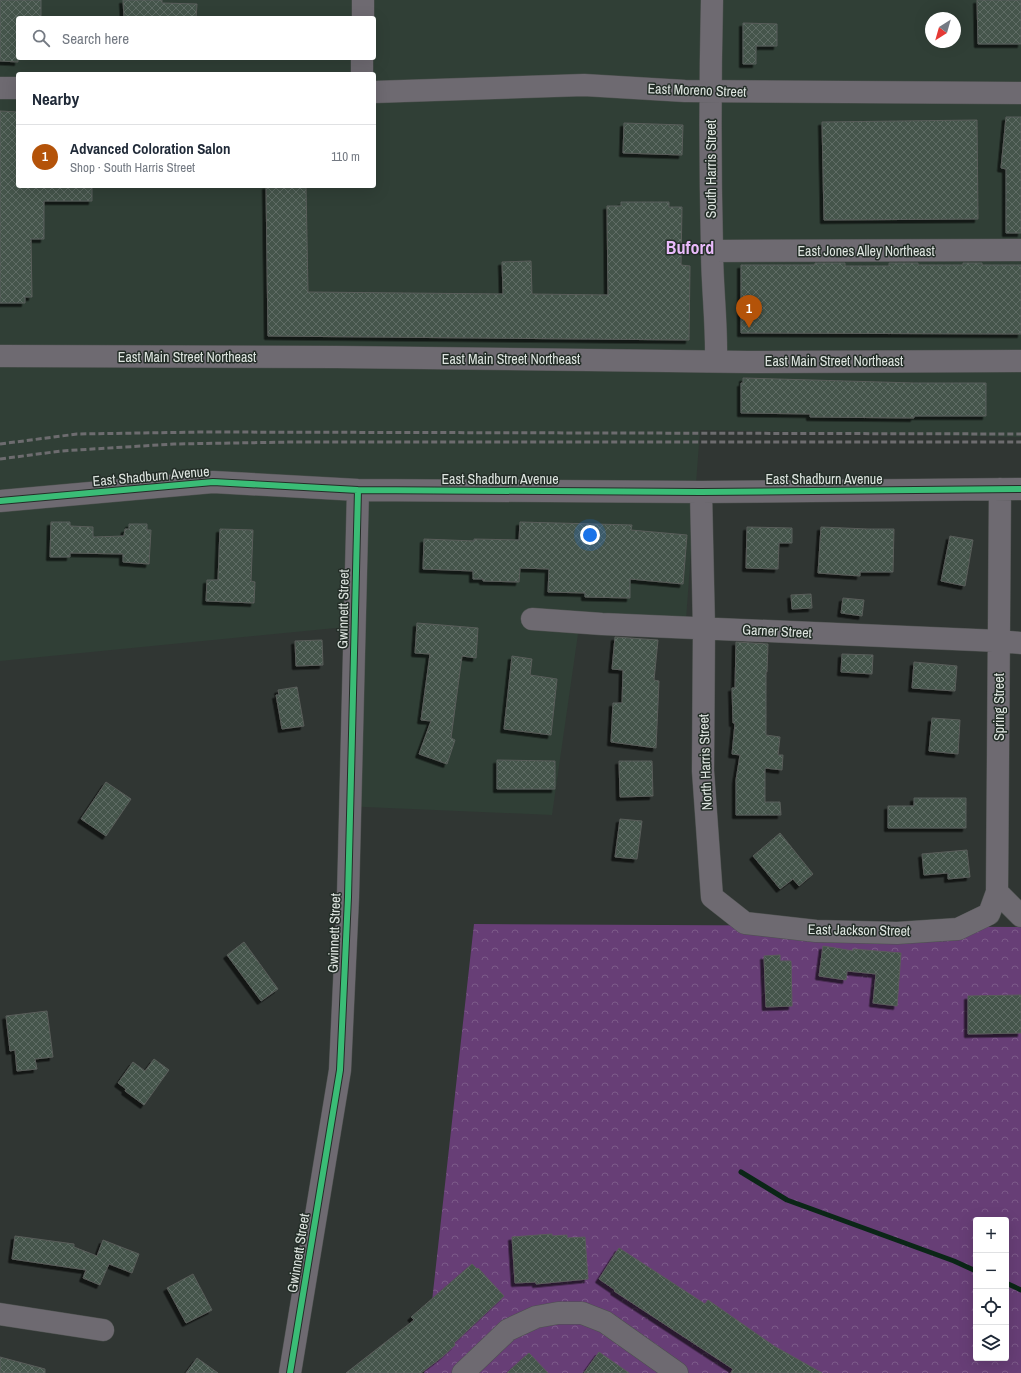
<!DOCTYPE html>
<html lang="en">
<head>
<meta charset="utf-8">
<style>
  :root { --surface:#fff; --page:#f6f6f7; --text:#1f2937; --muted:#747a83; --line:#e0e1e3; --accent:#b45309 }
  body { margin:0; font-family:"Archivo Narrow",sans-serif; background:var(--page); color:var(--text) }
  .controls { position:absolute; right:12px; bottom:12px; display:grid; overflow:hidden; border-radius:4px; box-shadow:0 4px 16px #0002 }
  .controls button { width:36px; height:36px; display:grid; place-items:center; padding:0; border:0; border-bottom:1px solid var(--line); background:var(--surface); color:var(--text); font:20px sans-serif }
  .compass { position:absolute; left:925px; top:12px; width:36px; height:36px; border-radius:50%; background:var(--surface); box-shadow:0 4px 16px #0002; rotate:217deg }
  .you { position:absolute; left:590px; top:535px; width:14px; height:14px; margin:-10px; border:3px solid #fff; border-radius:50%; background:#1a73e8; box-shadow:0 0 0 6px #1a73e833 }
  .badge { display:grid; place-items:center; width:26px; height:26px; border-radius:50%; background:var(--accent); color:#fff; font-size:13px; font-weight:700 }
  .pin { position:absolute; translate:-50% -33px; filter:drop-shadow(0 1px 2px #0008) }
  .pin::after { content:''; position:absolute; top:21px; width:14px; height:12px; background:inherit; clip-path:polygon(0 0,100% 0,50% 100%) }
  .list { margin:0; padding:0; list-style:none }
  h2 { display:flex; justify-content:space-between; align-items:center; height:52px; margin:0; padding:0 16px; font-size:17px }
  h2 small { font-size:13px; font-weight:400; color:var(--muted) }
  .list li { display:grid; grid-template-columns:26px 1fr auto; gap:12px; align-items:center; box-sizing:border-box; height:64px; padding:0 16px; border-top:1px solid var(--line) }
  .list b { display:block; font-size:15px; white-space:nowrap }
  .list p { margin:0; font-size:13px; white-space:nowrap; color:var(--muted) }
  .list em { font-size:13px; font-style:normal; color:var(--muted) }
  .icon { flex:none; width:22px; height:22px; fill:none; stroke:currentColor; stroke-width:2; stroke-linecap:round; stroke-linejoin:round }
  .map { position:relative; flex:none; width:1021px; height:1373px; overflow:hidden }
  .search { position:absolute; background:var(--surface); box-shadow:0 4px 16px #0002; left:16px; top:16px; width:360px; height:44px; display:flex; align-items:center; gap:10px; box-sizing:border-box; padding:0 14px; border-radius:4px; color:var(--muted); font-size:15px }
  .panel { position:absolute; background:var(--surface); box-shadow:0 4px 16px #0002; left:16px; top:72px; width:360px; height:116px; border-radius:4px }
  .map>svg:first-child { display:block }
  .built { fill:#303f36; fill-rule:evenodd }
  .forest { fill:url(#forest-crowns); fill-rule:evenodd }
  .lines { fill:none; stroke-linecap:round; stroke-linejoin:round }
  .stream { stroke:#0b2617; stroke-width:5 }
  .building { fill:url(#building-cross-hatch); stroke:#595d5a; filter:url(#shadow) }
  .minor-casing { stroke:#4d514f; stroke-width:23 }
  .minor { stroke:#6e6a71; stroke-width:22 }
  .rail { stroke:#6d6c6f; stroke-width:3; stroke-dasharray:6 3; stroke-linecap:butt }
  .cycleway-casing { stroke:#242e28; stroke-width:8 }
  .cycleway { stroke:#3abd76; stroke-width:6 }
  .labels { text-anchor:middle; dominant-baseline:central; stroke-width:3; stroke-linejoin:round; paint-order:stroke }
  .street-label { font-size:14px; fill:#dee5e0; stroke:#242e28 }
  .district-label { font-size:18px; font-weight:bold; fill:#eabbfb; stroke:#242e28 }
</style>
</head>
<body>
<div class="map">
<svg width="1021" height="1373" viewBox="0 0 1021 1373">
  <defs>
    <pattern id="forest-crowns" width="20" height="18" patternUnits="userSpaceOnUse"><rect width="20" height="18" fill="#673e76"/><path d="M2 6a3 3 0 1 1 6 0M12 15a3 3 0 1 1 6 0" fill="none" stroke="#7c5a89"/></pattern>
    <pattern id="building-cross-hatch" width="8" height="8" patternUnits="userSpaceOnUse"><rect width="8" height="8" fill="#44544b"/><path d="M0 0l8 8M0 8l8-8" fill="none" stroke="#5f6c65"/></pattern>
    <filter id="shadow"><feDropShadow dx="-3.5" dy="3.5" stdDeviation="0" flood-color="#0009"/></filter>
  </defs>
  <rect width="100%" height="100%" fill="#303633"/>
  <!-- built -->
  <path class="built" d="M 0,0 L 1021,0 L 1021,437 L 700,430 L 686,619 L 581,613 L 552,815 L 342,806 L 346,627 L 0,661 ZM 18,18 L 374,18 L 374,58 L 18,58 ZM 931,18 L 955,18 L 955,42 L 931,42 ZM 18,74 L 374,74 L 374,186 L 18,186 Z"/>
  <!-- forest -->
  <path class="forest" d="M 474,924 L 1021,927 L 1021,1373 L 424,1373 ZM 976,1220 L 1006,1220 L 1006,1358 L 976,1358 Z"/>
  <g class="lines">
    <!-- stream -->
    <path class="stream" d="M 741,1172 L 787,1200 L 954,1261 L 976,1271
      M 1006,1283 L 1021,1290"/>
  </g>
  <!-- building -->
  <path class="building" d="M 0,0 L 41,0 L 41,18 L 18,18 L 18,62 L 0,61 Z
    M 123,0 L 162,0 L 162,3 L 197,4 L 196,18 L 124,18 Z
    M 977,0 L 1021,0 L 1021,44 L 978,44 Z
    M 743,23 L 777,24 L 777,46 L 756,46 L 756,64 L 743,64 Z
    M 0,111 L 18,112 L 18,186 L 92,186 L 92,201 L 44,201 L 44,239 L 31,239 L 32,297 L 25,297 L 25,303 L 0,303 Z
    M 1006,117 L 1021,117 L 1021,233 L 1006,233 L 1006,169 L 1001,168 Z
    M 977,120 L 978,219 L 824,220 L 822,122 Z
    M 624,123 L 683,125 L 682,155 L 623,153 Z
    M 266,186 L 306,186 L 308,292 L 503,294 L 502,262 L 531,261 L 532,294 L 608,295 L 607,206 L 621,206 L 621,202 L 669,202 L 669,207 L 682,207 L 681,265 L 690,266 L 689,340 L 268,336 Z
    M 815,263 L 845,263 L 845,266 L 889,266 L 889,263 L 918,263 L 918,265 L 963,265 L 963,263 L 982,263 L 982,265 L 1021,265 L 1021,334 L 741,333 L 741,265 L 815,265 Z
    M 743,378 L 914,383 L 986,383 L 986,416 L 914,416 L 914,418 L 810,417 L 810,414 L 741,413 L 741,383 L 743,383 Z
    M 51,522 L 70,522 L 70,526 L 93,527 L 93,537 L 124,536 L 125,529 L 129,529 L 129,524 L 147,524 L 147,530 L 151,530 L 149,564 L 123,562 L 123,554 L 70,553 L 70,557 L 50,557 Z
    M 520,522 L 632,525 L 631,530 L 687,535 L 683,584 L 630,579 L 630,598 L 585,597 L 585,593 L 548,592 L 549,569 L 520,568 L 519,582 L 483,581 L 483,579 L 473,579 L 473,571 L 423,569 L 424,539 L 474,541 L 474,539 L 519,540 Z
    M 747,527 L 792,528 L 792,543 L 779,543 L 778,569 L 746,568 Z
    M 821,527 L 868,529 L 894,529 L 893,572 L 860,572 L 860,576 L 818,573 Z
    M 220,529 L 253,530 L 251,581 L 255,582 L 254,603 L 206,601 L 207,580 L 218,580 Z
    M 950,536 L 973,540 L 965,586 L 941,581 Z
    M 811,594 L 812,608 L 792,609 L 791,595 Z
    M 843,598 L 864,600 L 862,616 L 841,613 Z
    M 417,623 L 478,628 L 476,658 L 462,656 L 451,738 L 455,740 L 447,764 L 419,754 L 431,721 L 421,720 L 430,654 L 415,653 Z
    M 615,637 L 658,640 L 654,680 L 659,681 L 656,748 L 611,742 L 613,703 L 622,703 L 623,670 L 612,669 Z
    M 322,640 L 323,665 L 296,666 L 295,641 Z
    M 736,642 L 768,644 L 767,672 L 766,672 L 766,735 L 780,737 L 778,755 L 783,755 L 782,770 L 765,768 L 765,802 L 780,802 L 781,815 L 736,815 L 736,780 L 740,755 L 732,754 L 735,723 L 733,723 L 732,688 L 735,688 Z
    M 842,654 L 873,655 L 872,674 L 841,672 Z
    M 512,656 L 532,659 L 530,675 L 557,679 L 551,735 L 504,729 Z
    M 914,662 L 957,666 L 955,691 L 912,688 Z
    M 297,687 L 304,726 L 282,729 L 276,695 L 279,695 L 278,690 Z
    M 932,718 L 960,720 L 958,754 L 929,751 Z
    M 497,760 L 555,761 L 555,789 L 497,789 Z
    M 619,761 L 652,761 L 653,796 L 620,797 Z
    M 106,782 L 131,799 L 106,836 L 81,819 Z
    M 914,798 L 966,798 L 966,828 L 888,828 L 888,806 L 914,806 Z
    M 620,819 L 642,821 L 637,859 L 615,857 Z
    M 780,833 L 813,874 L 799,886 L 793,879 L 780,889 L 753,856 Z
    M 967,850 L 970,877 L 948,879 L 948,873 L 924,875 L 922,854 Z
    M 244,942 L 278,989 L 261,1001 L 227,955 Z
    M 823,946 L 853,951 L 853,949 L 901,953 L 897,1006 L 873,1003 L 876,974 L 847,971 L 846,980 L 819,976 Z
    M 780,955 L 780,961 L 791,961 L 792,1006 L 766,1007 L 764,956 Z
    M 1021,995 L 1021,1033 L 968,1034 L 968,996 Z
    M 47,1011 L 53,1057 L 35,1059 L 37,1069 L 17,1071 L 15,1050 L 10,1051 L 6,1016 Z
    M 154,1059 L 169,1070 L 144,1105 L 125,1091 L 126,1089 L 118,1083 L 133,1062 L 145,1071 Z
    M 552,1234 L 552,1236 L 567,1235 L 567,1238 L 585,1237 L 588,1279 L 536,1284 L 536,1282 L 515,1283 L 512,1237 Z
    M 15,1236 L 74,1244 L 74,1247 L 97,1256 L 103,1240 L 139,1254 L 132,1273 L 109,1264 L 100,1285 L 83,1278 L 86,1270 L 12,1259 Z
    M 619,1248 L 705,1304 L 708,1300 L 774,1346 L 822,1373 L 731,1373 L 733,1369 L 614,1291 L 615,1290 L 599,1279 Z
    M 472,1264 L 477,1269 L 478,1268 L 504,1296 L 454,1343 L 455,1345 L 442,1357 L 421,1373 L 346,1373 L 414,1320 L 411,1317 Z
    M 193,1274 L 212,1310 L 186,1323 L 167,1288 Z
    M 599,1352 L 629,1373 L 584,1373 Z
    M 529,1353 L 548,1373 L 507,1373 L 521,1360 Z
    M 0,1357 L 45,1369 L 45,1373 L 0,1373 Z
    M 197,1358 L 218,1373 L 186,1373 Z"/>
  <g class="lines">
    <defs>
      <path id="minor" d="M 712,0 C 710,83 710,166 712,249 C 712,286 717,324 716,361
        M 363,18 L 363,0
        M 362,74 L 362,58
        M 0,88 L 18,88
        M 374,92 L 584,85 L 685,91 L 1021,93
        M 712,251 L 1021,250
        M 0,356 L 337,357 L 748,362 L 1021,361
        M 1000,489 L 997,892 L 1021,916
        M 701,492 L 704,628 L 703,771 L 712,897 L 745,923 L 816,931 L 897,933 L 958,929 L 989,914 L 997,892
        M 0,501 L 213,482 L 358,490 L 701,492 L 1021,489
        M 532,619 L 602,624 L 999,641 L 1021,643
        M 0,1314 L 103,1330
        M 290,1373 L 340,1070 L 348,897 L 358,490
        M 463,1373 L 508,1330 L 536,1317 L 558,1313 L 582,1313 L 605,1322 L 677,1373"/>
    </defs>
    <!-- minor casing -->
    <use href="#minor" class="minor-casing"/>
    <!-- minor -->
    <use href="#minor" class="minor"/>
    <!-- rail -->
    <path class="rail" d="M 0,444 L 77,434 L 203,432 L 1021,434
      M 0,459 L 61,451 L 174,444 L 294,442 L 1021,442"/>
    <defs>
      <path id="cycleway" d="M 0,501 L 213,482 L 358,490 L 701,492 L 1021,489
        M 290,1373 L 340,1070 L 348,897 L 358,490"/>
    </defs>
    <!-- cycleway casing -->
    <use href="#cycleway" class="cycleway-casing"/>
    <!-- cycleway -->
    <use href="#cycleway" class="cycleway"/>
  </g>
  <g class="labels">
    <!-- street labels -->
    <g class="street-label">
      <text transform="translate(697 90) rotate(2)">East Moreno Street</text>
      <text transform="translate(711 169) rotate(-90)">South Harris Street</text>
      <text x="866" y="251">East Jones Alley Northeast</text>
      <text x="187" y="357">East Main Street Northeast</text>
      <text x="511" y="359">East Main Street Northeast</text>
      <text x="834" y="361">East Main Street Northeast</text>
      <text transform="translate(151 476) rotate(-5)">East Shadburn Avenue</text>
      <text x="500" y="479">East Shadburn Avenue</text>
      <text x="824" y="479">East Shadburn Avenue</text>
      <text transform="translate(343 609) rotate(-89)">Gwinnett Street</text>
      <text transform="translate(777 631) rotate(3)">Garner Street</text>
      <text transform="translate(999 707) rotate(-90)">Spring Street</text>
      <text transform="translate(705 762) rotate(-92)">North Harris Street</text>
      <text transform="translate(859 930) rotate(1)">East Jackson Street</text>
      <text transform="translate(334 933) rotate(-88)">Gwinnett Street</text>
      <text transform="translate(298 1253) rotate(-81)">Gwinnett Street</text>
    </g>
    <!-- district labels -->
    <g class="district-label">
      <text x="690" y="247">Buford</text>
    </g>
  </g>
</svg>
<div class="controls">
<button>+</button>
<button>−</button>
<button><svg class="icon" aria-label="locate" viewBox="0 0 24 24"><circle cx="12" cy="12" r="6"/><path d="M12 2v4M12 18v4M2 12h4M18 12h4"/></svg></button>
<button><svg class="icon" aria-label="layers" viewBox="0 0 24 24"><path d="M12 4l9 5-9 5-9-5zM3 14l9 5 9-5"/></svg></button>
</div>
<svg class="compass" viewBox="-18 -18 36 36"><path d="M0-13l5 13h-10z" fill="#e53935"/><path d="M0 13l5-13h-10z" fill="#747a83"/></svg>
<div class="you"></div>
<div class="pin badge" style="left:749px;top:328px">1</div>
<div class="search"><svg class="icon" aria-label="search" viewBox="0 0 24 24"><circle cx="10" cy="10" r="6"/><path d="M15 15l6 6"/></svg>Search here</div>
<section class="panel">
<h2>Nearby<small></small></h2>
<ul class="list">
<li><span class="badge">1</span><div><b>Advanced Coloration Salon</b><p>Shop · South Harris Street</p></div><em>110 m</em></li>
</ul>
</section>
</div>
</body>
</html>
